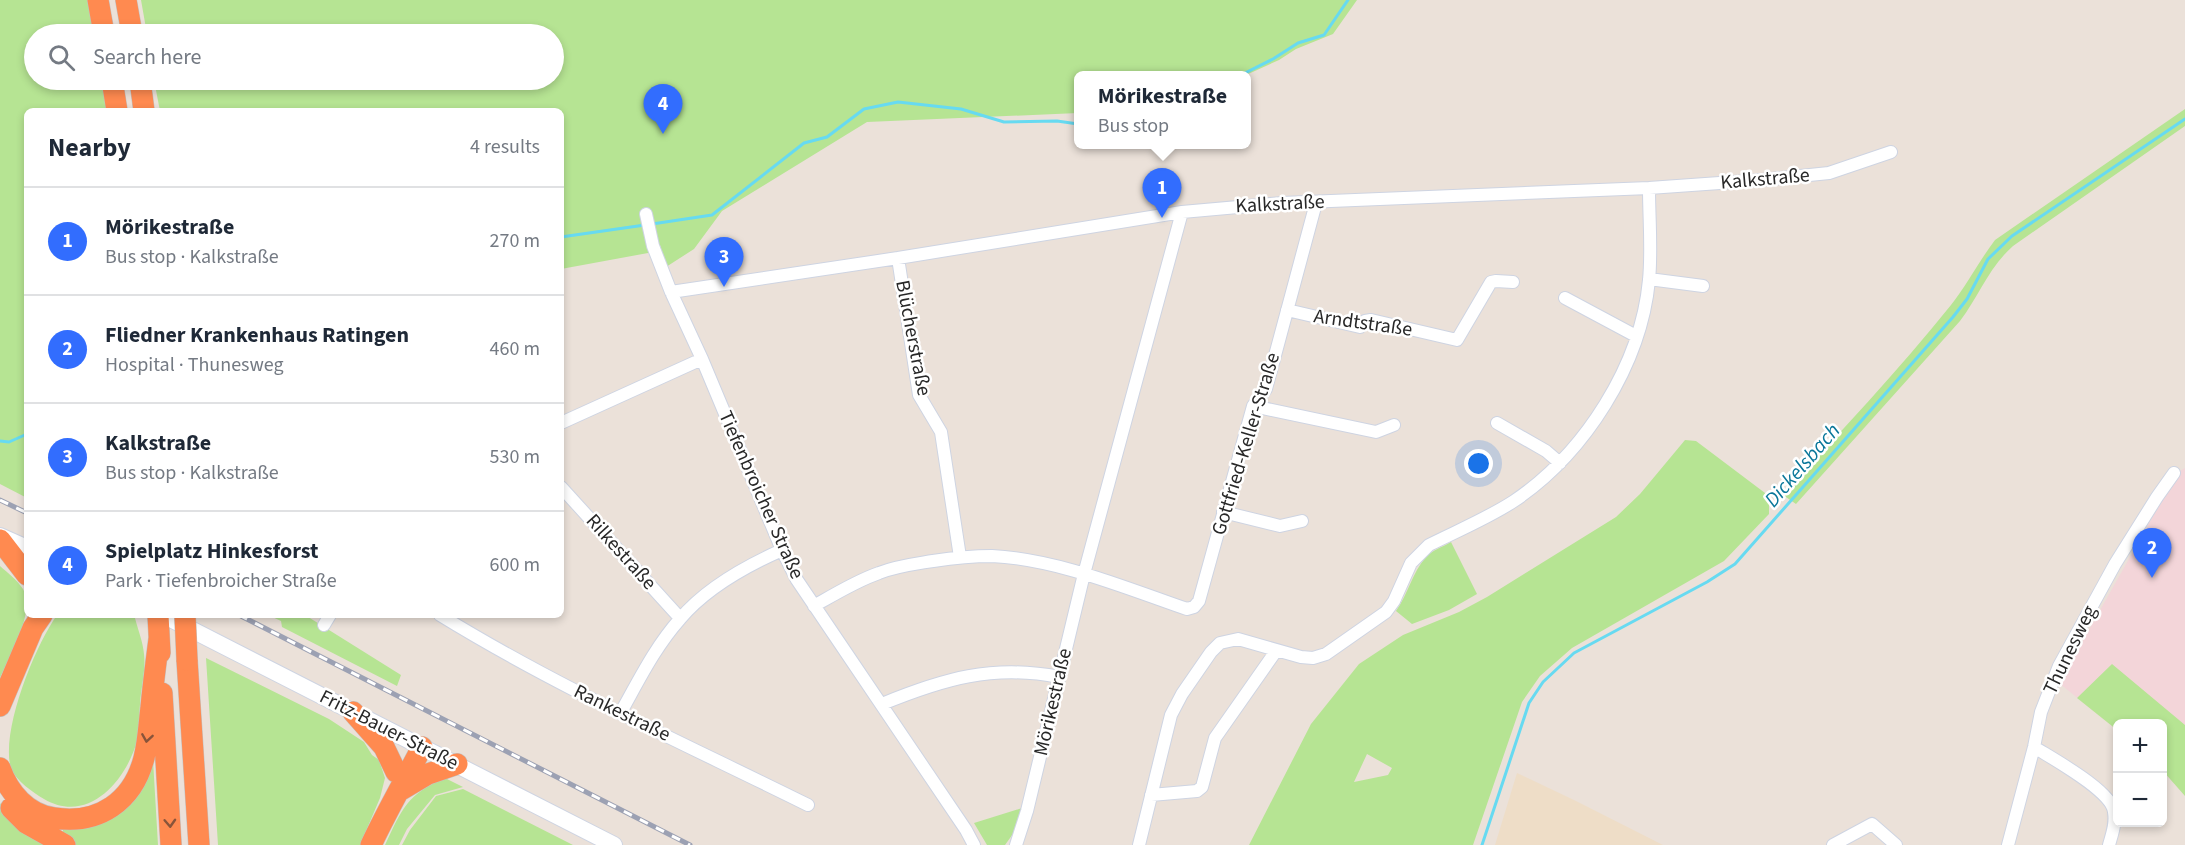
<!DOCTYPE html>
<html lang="en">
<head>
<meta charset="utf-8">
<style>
  :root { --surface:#fff; --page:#f6f6f7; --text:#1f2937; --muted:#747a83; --line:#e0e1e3; --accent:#326dfe }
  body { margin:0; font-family:"Source Sans 3",sans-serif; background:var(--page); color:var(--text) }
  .controls { position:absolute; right:18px; bottom:18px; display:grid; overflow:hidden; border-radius:9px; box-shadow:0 3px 9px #0003 }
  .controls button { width:54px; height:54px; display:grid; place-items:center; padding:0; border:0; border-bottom:2px solid var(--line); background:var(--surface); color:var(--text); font:30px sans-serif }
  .you { position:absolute; left:1479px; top:464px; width:21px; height:21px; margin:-15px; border:4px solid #fff; border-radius:50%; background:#1a73e8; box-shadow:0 0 0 9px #1a73e833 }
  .badge { display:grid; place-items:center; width:39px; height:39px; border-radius:50%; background:var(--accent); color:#fff; font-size:20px; font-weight:700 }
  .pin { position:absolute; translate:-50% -50px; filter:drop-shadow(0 2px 3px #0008) }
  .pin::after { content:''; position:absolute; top:32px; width:21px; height:18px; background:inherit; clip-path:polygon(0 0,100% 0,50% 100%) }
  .popup { position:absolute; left:1074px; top:71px; width:177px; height:78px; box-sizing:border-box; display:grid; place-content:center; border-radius:9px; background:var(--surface); filter:drop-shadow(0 2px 4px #0005); font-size:20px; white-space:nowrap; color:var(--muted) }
  .popup b { font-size:22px; color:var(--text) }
  .popup::after { content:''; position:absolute; left:50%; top:100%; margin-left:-12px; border:12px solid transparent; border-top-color:var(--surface) }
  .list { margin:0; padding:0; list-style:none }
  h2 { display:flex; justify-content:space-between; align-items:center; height:78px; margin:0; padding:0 24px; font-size:26px }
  h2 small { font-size:20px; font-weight:400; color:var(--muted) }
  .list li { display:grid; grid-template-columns:39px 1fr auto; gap:18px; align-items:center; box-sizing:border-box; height:108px; padding:0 24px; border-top:2px solid var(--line) }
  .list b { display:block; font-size:22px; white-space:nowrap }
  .list p { margin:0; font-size:20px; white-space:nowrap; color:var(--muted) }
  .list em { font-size:20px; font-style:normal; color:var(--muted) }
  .icon { flex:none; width:33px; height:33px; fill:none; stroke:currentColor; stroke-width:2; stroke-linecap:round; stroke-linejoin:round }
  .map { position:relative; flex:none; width:2185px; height:845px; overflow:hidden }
  .search { position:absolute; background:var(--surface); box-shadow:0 3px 9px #0003; left:24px; top:24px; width:540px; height:66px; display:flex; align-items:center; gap:15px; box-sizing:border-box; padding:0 21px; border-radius:33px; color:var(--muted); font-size:22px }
  .panel { position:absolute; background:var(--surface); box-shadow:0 3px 9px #0003; left:24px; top:108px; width:540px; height:510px; border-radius:9px }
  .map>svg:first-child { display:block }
  .education { fill:#eeddc7 }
  .medical { fill:#f3d5d9 }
  .green { fill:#b6e493; fill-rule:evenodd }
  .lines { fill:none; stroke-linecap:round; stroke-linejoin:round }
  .stream { stroke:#67daf1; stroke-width:3 }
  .minor-casing { stroke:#ced4e2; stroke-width:14 }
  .secondary-casing { stroke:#ced4e2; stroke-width:18 }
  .motorway-casing { stroke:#c3c3c3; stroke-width:22 }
  .minor { stroke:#fff; stroke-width:12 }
  .secondary { stroke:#fff; stroke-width:16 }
  .motorway { stroke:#ff8a50; stroke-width:21 }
  .rail-casing { stroke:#9ca1b3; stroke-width:5 }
  .rail { stroke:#fff; stroke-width:3; stroke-dasharray:9; stroke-linecap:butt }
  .motorway-bridge-casing { stroke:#c3c3c3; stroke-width:22; stroke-linecap:butt }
  .motorway-bridge { stroke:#ff8a50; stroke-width:21 }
  .oneway { stroke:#89543a }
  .labels { text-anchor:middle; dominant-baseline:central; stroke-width:5; stroke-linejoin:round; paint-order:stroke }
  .street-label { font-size:20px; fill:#282828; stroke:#fff }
  .water-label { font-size:21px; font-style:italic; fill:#0a779a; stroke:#fff }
</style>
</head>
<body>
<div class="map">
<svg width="2185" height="845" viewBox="0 0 2185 845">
  <rect width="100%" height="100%" fill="#ebe1d9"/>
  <!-- education -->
  <path class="education" d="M 1517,773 L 1576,801 L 1663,845 L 1495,845 Z"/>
  <!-- medical -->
  <path class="medical" d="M 2185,468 L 2185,796 L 2163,771 L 2162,724 L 2118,724 L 2117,730 L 2059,683 L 2178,472 Z"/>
  <!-- green -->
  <path class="green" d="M 0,0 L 88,0 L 95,34 L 34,34 L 34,80 L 102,80 L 107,111 L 27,111 L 27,498 L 0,484 Z
    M 141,0 L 1357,0 L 1333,34 L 1296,49 L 1279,60 L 1246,75 L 1078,76 L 1078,113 L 867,122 L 722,211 L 694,249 L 666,267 L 660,245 L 648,253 L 561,269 L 561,111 L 160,111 L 154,80 L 554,80 L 554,34 L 147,34 Z
    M 2185,109 L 2185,126 L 2013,246 C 1989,267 1979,296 1960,321 L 1796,504 L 1783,495 C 1840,432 1898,371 1951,305 C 1967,285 1979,261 1995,240 Z
    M 1685,440 L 1696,441 L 1769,496 L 1769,514 L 1724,561 L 1572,648 L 1540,676 L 1522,702 L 1473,845 L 1249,845 L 1311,724 L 1359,664 L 1403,635 L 1459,612 L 1487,597 L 1616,517 L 1640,494 ZM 1367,754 L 1392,768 L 1388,775 L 1354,782 Z
    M 1451,542 L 1477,594 L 1449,610 L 1412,624 L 1396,611 C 1408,594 1412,573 1426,557 C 1432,550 1443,547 1451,542 Z
    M 0,566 C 8,573 17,580 23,589 C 36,611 9,658 0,678 Z
    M 57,615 L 128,615 L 135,618 C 138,630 143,642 144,654 C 146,670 141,689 140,704 C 139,716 140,730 137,741 C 126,781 88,825 44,799 C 32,792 17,781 11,769 C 0,731 35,646 57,615 Z
    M 268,615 L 305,615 L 401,675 L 397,686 L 282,627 L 281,621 Z
    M 206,658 L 329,719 L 364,742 L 372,755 L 379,760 L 385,778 L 380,798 L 360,845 L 218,845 Z
    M 2112,664 L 2185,725 L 2185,796 L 2163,771 L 2162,724 L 2118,724 L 2117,730 L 2077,698 Z
    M 152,743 L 158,845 L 76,845 L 63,838 L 63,825 L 111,818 Z
    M 445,778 L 463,787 L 435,795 L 407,829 L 399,845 L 385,845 C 402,809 407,794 445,778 Z
    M 463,789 L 573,845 L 402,845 L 410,830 L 436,796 Z
    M 0,803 L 6,813 L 49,845 L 0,845 Z
    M 1022,808 L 1015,831 L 1005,845 L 987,845 L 974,823 Z"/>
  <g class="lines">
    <!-- stream -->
    <path class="stream" d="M 1239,76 L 1273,59 L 1298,43 L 1324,35 L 1348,0
      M 652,224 L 712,215 L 804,143 L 827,137 L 864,109 L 898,102 L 961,109 L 1004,122 L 1057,121 L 1078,124
      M 561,237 L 645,225
      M 0,441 L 9,442 L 27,434
      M 1482,845 L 1529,703 L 1543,682 L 1574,653 L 1707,582 L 1735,564 L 1953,317 L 1967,299 L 1988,259 L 2012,236 L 2185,119"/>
    <defs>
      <path id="minor" d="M 646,214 L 653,246 L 671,292 L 702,359 L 782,550 L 797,580 L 966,830 L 974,845
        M 898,258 L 919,395 L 941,432 L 960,557
        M 1649,279 L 1703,286
        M 671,292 L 898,258 L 1182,212 L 1282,203 L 1649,188 L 1762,180 L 1829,173 L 1891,152
        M 1565,298 L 1636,336
        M 1287,310 L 1360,327 L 1365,321 L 1371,320 L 1457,340 L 1491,282 L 1496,281 L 1513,282
        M 1253,406 L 1376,432 L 1394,425
        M 561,423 L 702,359
        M 1497,423 L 1546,451 L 1560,463
        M 561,487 L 680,618
        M 1223,512 L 1280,526 L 1302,521
        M 814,606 C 835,594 856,581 879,573 C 897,566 915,564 933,561 C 953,558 972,556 992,556 C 1057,559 1126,588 1187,609 L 1194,607 L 1199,601 L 1253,406 L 1266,389 L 1316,203
        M 440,615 C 557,687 685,744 808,805
        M 324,625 L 330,615
        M 882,704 C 943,679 993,664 1059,677
        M 621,712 C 639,680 655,647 680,619 C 706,588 746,566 782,550
        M 2034,747 C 2053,759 2112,791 2114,812 C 2116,824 2112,834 2109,845
        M 1151,795 L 1197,791 L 1202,787 L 1215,738 L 1276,651
        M 1016,845 L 1027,811 L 1084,574 L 1182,212
        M 1139,845 L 1171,715 L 1182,694 L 1211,652 L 1220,643 L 1238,639 L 1301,657 L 1313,658 L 1326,654 L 1386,612 L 1394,601 L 1411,563 L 1429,545 C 1457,531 1488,518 1514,501 C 1585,453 1641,365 1649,280 C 1652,250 1649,219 1649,188
        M 1833,845 L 1872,824 L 1896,845
        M 2008,845 L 2034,747 L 2041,712 L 2059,666 L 2115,564 L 2157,497 L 2174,473"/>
      <path id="secondary" d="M 0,536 L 27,548
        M 163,615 L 614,845"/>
      <path id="motorway" d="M 98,0 L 104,34
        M 126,0 L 132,34
        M 112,80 L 117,111
        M 140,80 L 144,111
        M 0,540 L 27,575
        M 158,615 L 160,653
        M 187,660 L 199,845
        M 162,693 L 171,845
        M 0,706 L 33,628 L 42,615
        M 353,712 L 384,747 L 396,772
        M 0,768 C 9,793 27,814 54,818 C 99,825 133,801 144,758 C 148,742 149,724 151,707 C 153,685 156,662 159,639
        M 401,790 L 428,774 L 457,764
        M 11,808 L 26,823 L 65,845
        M 371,845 C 387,811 405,780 422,747"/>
    </defs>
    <!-- minor casing -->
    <use href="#minor" class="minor-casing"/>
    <!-- secondary casing -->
    <use href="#secondary" class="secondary-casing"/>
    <!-- motorway casing -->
    <use href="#motorway" class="motorway-casing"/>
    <!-- minor -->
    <use href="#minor" class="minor"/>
    <!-- secondary -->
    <use href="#secondary" class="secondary"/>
    <!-- motorway -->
    <use href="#motorway" class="motorway"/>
    <defs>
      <path id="rail" d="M 0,500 L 27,513
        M 239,615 L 690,845"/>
    </defs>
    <!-- rail casing -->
    <use href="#rail" class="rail-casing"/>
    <!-- rail -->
    <use href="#rail" class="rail"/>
    <defs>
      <path id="motorway-bridge" d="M 185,615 L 187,660"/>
    </defs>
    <!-- motorway-bridge casing -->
    <use href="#motorway-bridge" class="motorway-bridge-casing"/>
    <!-- motorway-bridge -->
    <use href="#motorway-bridge" class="motorway-bridge"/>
  </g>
  <!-- one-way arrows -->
  <defs><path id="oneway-chevron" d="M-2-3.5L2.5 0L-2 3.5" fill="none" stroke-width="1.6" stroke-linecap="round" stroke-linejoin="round" transform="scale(1.5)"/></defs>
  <g class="oneway">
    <use href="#oneway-chevron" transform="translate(147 738) rotate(99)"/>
    <use href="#oneway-chevron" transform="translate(170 823) rotate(87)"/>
  </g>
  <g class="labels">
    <!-- street labels -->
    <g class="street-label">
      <text transform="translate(1765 179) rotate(-5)">Kalkstraße</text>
      <text transform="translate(1280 204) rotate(-3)">Kalkstraße</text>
      <text transform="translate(1363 323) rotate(8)">Arndtstraße</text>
      <text transform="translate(913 338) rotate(79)">Blücherstraße</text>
      <text transform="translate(1246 444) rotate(-73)">Gottfried-Keller-Straße</text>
      <text transform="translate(761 495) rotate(66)">Tiefenbroicher Straße</text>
      <text transform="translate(621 552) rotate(48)">Rilkestraße</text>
      <text transform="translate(2070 650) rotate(-64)">Thunesweg</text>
      <text transform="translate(1053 702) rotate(-77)">Mörikestraße</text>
      <text transform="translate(622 713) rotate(26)">Rankestraße</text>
      <text transform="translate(389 730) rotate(27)">Fritz-Bauer-Straße</text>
    </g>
    <!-- water labels -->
    <g class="water-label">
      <text transform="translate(1802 465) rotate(-49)">Dickelsbach</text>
    </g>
  </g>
</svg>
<div class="controls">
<button>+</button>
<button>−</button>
</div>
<div class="you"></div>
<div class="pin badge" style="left:1162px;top:218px">1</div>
<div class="popup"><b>Mörikestraße</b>Bus stop</div>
<div class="pin badge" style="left:2152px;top:578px">2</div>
<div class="pin badge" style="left:724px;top:287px">3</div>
<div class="pin badge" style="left:663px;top:134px">4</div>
<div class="search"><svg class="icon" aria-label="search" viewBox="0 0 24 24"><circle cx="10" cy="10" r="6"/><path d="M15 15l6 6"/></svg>Search here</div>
<section class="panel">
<h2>Nearby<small>4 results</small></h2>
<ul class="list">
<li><span class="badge">1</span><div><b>Mörikestraße</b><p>Bus stop · Kalkstraße</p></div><em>270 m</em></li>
<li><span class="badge">2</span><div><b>Fliedner Krankenhaus Ratingen</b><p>Hospital · Thunesweg</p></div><em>460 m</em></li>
<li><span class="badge">3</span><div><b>Kalkstraße</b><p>Bus stop · Kalkstraße</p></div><em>530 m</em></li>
<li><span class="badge">4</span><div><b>Spielplatz Hinkesforst</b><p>Park · Tiefenbroicher Straße</p></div><em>600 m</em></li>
</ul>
</section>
</div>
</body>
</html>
